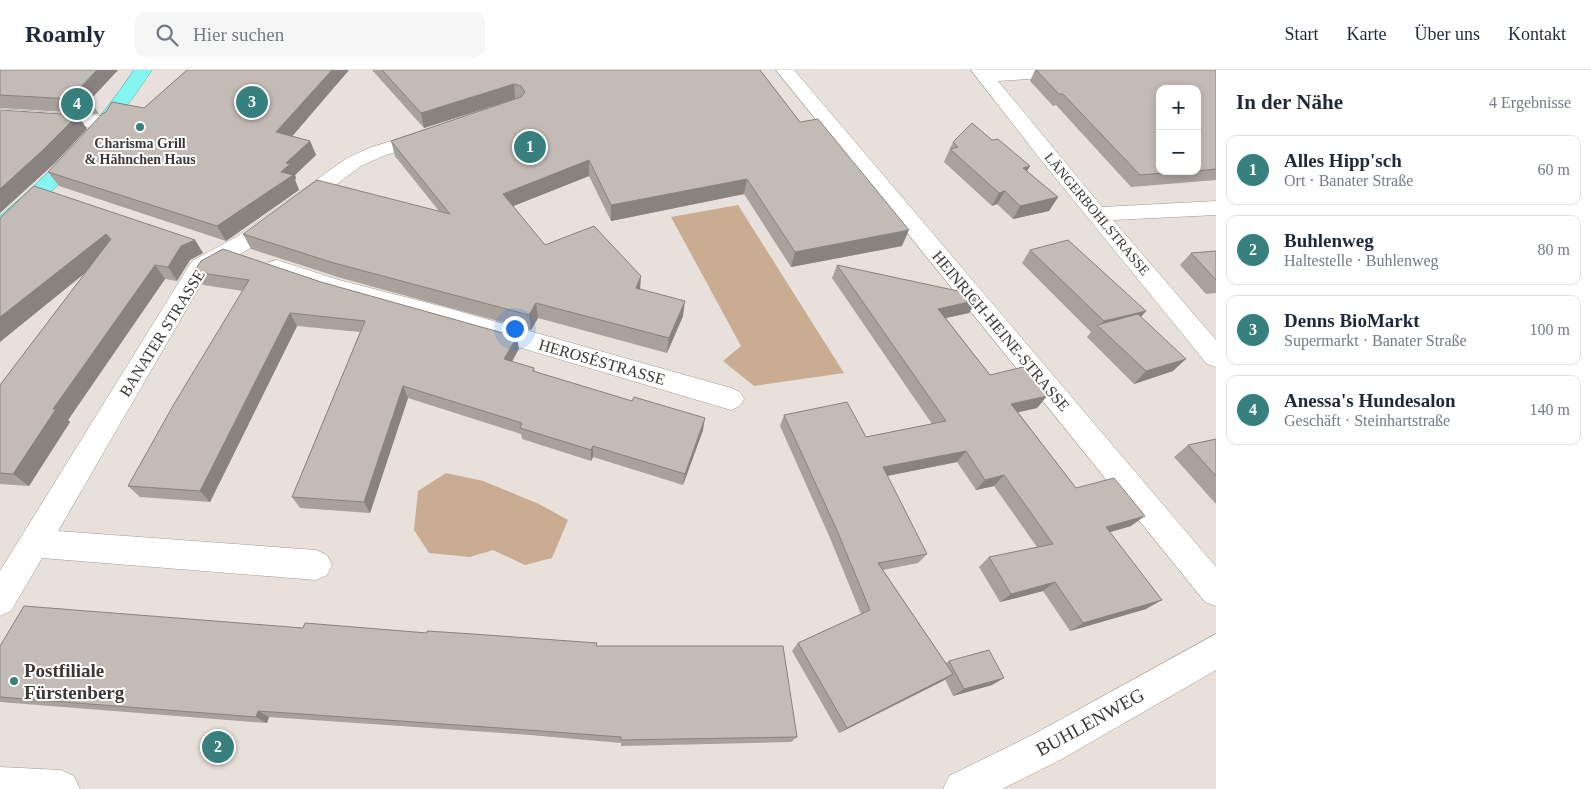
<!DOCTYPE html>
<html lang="de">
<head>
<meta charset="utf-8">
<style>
  :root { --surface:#fff; --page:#f6f6f7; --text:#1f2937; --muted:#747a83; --line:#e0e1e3; --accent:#38807d }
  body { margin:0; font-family:Georgia,serif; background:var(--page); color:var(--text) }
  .controls { position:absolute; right:15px; top:15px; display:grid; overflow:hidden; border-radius:10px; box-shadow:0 2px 8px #0003 }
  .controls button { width:45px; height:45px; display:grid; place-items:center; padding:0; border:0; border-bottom:1px solid var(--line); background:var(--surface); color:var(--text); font:25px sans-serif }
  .you { position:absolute; left:514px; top:258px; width:18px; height:18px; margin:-12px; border:4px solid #fff; border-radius:50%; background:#1a73e8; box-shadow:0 0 0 8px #1a73e833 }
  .badge { display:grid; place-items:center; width:32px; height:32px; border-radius:50%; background:var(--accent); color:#fff; font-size:16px; font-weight:700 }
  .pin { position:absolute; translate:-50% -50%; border:2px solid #fff; box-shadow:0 1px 5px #0006 }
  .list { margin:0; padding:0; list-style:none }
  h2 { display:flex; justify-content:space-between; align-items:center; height:65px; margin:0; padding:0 20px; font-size:21px }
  h2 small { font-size:16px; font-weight:400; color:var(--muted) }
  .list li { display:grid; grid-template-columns:32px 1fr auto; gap:15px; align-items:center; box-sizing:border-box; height:70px; margin:0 10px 10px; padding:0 10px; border:1px solid var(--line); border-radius:10px }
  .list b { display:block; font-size:19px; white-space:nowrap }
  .list p { margin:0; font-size:16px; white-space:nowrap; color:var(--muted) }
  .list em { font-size:16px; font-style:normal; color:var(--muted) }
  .icon { flex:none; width:28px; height:28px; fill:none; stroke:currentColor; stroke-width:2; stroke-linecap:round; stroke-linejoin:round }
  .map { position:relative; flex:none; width:1216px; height:719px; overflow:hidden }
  header { display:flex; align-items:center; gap:30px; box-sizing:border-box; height:70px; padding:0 25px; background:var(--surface); border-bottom:1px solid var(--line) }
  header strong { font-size:24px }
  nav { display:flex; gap:28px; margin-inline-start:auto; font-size:18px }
  .search { width:350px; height:45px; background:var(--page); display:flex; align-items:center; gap:12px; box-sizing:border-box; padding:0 18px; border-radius:10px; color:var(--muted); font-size:19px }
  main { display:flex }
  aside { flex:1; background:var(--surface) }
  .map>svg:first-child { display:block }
  .green { fill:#caac92 }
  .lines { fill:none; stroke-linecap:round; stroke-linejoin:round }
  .minor-casing { stroke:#9f9891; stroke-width:1 }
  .major-casing { stroke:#38aeaa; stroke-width:1 }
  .minor { fill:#fff; fill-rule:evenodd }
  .major { fill:#86f5f2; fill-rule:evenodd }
  .wall { fill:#a8a19c; fill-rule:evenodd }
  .shaded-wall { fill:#88837f }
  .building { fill:#c3bbb5; stroke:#88837f }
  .poi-dot { fill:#38807d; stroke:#fff; stroke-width:2 }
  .labels { text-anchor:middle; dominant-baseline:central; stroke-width:4; stroke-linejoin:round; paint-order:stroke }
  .far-poi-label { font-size:14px; font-weight:bold; fill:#3b3835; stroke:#fff }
  .far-street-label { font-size:14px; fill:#3b3835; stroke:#fff }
  .street-label { font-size:16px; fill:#3b3835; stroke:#fff }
  .near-poi-label { font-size:19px; font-weight:bold; fill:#3b3835; stroke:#fff; text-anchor:start }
  .near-street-label { font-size:19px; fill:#3b3835; stroke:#fff }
</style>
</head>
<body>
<header>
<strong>Roamly</strong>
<div class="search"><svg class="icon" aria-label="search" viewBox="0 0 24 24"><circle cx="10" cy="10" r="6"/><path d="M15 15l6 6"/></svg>Hier suchen</div>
<nav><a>Start</a><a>Karte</a><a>Über uns</a><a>Kontakt</a></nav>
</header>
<main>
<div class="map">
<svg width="1216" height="719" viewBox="0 0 1216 719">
  <rect width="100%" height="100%" fill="#e8e0da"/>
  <!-- green -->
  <path class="green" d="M 738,135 L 844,303 L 754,316 L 723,291 L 741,276 L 671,147 Z
    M 446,403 L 483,411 L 539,434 L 568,450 L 552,488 L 525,495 L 493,480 L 470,487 L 429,483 L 414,460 L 418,421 Z"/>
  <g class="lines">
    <defs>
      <path id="minor" d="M 776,0 L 794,0 L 1216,497 L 1216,536 L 1205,532 Z
        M 971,0 L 1098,0 L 1095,4 L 1089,5 L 998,11 L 1102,137 L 1216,131 L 1216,145 L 1113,150 L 1216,270 L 1216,297 L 1207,294 L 1041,90 Z
        M 0,39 L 106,46 L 113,48 L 115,52 L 113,56 L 106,58 L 0,51 Z
        M 429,59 L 436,61 L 439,65 L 436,69 L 383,86 L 361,96 L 254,176 L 208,202 L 58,461 L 316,480 L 327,485 L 332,495 L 327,505 L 316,510 L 42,488 L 11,541 L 0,546 L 0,501 L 192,191 L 238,166 L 347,88 L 369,78 Z
        M 277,190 L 339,210 L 444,237 L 731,318 L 740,322 L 744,329 L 740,336 L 731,340 L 444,255 L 327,223 L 269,204 L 266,198 L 269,192 Z
        M 1216,564 L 1216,600 L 1062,689 L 1002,719 L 943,719 L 949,706 L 1036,663 Z
        M 0,697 L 61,700 L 74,706 L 80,719 L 0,719 Z"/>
      <path id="major" d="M 134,0 L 152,0 C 111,62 62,114 8,163 L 0,165 L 0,146 C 51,103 97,56 134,0 Z"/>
    </defs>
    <!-- minor casing -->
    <use href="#minor" class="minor-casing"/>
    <!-- major casing -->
    <use href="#major" class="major-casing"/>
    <!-- minor -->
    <use href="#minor" class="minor"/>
    <!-- major -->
    <use href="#major" class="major"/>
  </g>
  <!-- wall -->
  <path class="wall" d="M 0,0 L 118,0 L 90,30 L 99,44 L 0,38 Z
    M 187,0 L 349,0 L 292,66 L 310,71 L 316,85 L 295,105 L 296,108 L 295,110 L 299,120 L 226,171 L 59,116 L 48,102 L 144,38 Z
    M 372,0 L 760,0 L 800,52 L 902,176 L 791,197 L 744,124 L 611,151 L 589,106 L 513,136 L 545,175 L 640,219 L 683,246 L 667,283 L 538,248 L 531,260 L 341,208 L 251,179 L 243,164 L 439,141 L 395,86 L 391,71 L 515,29 L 424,58 Z
    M 1035,0 L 1216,0 L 1216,110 L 1131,117 L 1056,35 L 1053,36 L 1030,11 ZM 1197,19 L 1197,101 L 1160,101 Z
    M 953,72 L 1027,101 L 1058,127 L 1049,141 L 1013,149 L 997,134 L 992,136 L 944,92 Z
    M 0,148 L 195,170 L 203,183 L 190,190 L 177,211 L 165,209 L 68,350 L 70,352 L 29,416 L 0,414 L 0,315 L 85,203 Z
    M 1030,180 L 1146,241 L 1141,247 L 1173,301 L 1134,314 L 1087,267 L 1091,262 L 1022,193 Z
    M 1216,181 L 1216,223 L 1206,224 L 1180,195 L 1191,183 Z
    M 201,191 L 519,279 L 512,292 L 534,298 L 535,302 L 703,360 L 683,415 L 593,387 L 591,391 L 522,369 L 521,364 L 408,328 L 370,443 L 300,438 L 292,427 L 360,262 L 297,256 L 210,432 L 140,427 L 128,416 L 243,221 L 203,215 L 194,202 Z
    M 837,195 L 969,243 L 946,248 L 990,305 L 1047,326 L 1037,338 L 1018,342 L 1076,418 L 1131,456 L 1110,462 L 1146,539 L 1070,561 L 1043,521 L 1000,532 L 979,497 L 989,487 L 1037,477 L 994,416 L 976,420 L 957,392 L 887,406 L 927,484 L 918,493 L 883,500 L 946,593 L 949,591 L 992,615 L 953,626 L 945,609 L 839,663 L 792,581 L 798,573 L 861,544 L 830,468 L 780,356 L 784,345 L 866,367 L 932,354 L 832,208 Z
    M 1216,369 L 1216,434 L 1174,387 L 1188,375 Z
    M 303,558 L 597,576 L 797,667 L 791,672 L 621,676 L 621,673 L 530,665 L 269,647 L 267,653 L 0,632 L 0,576 Z"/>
  <!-- shaded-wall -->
  <path class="shaded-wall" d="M 97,0 L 118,0 L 90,30 L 72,26 Z
    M 332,0 L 349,0 L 283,77 L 276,62 Z
    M 514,14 L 515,29 L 424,58 L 421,43 Z
    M 78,45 L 87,59 L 54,94 L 0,143 L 0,119 Z
    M 310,71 L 316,85 L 295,105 L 296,108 L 295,110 L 299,120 L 226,171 L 217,156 L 281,102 L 286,93 Z
    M 589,90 L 589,106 L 506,139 L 503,124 Z
    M 1030,96 L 1022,110 L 1023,98 Z
    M 747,109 L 744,124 L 611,151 L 611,135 Z
    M 1005,121 L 997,134 L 992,136 L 999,123 Z
    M 1058,127 L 1049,141 L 1013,149 L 1020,136 Z
    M 909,160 L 902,176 L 791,197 L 795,182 Z
    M 106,164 L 116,178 L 0,272 L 0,247 Z
    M 195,170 L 203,183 L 190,190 L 177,211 L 168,197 L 181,176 Z
    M 155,195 L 165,209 L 68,350 L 70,352 L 29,416 L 13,404 L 53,339 Z
    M 641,206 L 640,221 L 636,218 Z
    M 977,230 L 969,243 L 931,251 L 938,239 Z
    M 685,231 L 683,246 L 667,283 L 669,268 Z
    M 536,233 L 538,248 L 531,260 L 529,245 Z
    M 1146,241 L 1134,254 L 1099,257 L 1104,251 Z
    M 290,243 L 297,256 L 210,432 L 200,421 Z
    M 517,267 L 519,279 L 506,301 L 504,289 Z
    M 1186,289 L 1173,301 L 1134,314 L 1146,301 Z
    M 403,316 L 408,328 L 370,443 L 364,432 Z
    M 1047,326 L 1037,338 L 1002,346 L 1011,334 Z
    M 705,348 L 703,360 L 683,415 L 685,404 Z
    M 593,376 L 593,387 L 591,391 L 591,380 Z
    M 966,381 L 957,392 L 876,408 L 883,397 Z
    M 1004,405 L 994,416 L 976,420 L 985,410 Z
    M 1145,446 L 1131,456 L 1093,467 L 1106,457 Z
    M 1055,512 L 1043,521 L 1000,532 L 1011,524 Z
    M 1162,530 L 1146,539 L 1070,561 L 1083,553 Z
    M 953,604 L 943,611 L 839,663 L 847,658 Z
    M 1004,608 L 992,615 L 953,626 L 964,619 Z
    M 258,641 L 269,647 L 267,653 L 256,647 Z"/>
  <!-- building -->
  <path class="building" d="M 0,0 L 97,0 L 72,26 L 91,30 L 0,25 Z
    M 187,0 L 332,0 L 276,62 L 310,71 L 286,93 L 290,94 L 281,102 L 293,105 L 217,156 L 48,102 L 102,44 L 106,42 L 112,32 L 144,38 Z
    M 382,0 L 760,0 L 800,52 L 818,49 L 909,160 L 795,182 L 747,109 L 611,135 L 589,90 L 503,124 L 545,175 L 594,156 L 641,206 L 636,218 L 685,231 L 669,268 L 536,233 L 529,245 L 334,193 L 243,164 L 317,110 L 450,144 L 391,71 L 521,27 L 525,22 L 521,16 L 514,14 L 421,43 Z
    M 1036,0 L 1216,0 L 1216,99 L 1197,101 L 1197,19 L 1160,19 L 1160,101 L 1191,101 L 1140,105 L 1063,24 L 1059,24 Z
    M 0,40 L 78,45 L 43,80 L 0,119 Z
    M 972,53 L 992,70 L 998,69 L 1030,96 L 1023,98 L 1058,127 L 1020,136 L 1005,121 L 999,123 L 950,79 L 958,77 L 953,72 Z
    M 34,116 L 195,170 L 181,176 L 168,197 L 155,195 L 53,339 L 56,339 L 13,404 L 0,403 L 0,315 L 111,169 L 106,164 L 0,247 L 0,148 Z
    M 1068,170 L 1146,241 L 1104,251 L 1030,180 Z
    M 223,179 L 321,212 L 517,267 L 504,289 L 534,298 L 533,301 L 632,331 L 634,327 L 705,348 L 685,404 L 593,376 L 591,380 L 520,358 L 522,353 L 403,316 L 364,432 L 292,427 L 365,251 L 290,243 L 200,421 L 128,416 L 174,334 L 249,210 L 194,202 L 201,191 Z
    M 1216,181 L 1216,210 L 1191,183 Z
    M 837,195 L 972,224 L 977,230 L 938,239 L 990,305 L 1023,297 L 1047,326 L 1011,334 L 1076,418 L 1114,408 L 1145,446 L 1106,457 L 1162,530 L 1083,553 L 1055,512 L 1011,524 L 989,487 L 1053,474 L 1004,405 L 985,410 L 966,381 L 883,397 L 927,484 L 878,493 L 953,604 L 847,658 L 798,573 L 870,540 L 836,458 L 784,345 L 847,332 L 866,367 L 946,351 Z
    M 1138,244 L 1186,289 L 1146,301 L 1097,255 Z
    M 1216,369 L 1216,406 L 1188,375 Z
    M 24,536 L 303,558 L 305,553 L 427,563 L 427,561 L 473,564 L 597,573 L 596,576 L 783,576 L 797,667 L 621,670 L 621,667 L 528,660 L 258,641 L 256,647 L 0,627 L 0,576 Z
    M 989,580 L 1004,608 L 964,619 L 949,591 Z"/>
  <!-- markers -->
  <g class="poi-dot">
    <circle cx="140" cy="57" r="5"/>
    <circle cx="14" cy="611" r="5"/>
  </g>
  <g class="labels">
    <!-- far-poi labels -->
    <g class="far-poi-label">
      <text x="140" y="73">Charisma Grill<tspan x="140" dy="16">&amp; Hähnchen Haus</tspan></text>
    </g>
    <!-- far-street labels -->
    <g class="far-street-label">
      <text transform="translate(1097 144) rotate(50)">LÄNGERBOHLSTRASSE</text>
    </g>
    <!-- street labels -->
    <g class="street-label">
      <text transform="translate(1001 261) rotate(50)">HEINRICH-HEINE-STRASSE</text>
      <text transform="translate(162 263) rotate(-58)">BANATER STRASSE</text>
      <text transform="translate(602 292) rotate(16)">HEROSÉSTRASSE</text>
    </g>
    <!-- near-poi labels -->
    <g class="near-poi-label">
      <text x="24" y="600">Postfiliale<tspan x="24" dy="22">Fürstenberg</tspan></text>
    </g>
    <!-- near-street labels -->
    <g class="near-street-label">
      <text transform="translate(1090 652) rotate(-29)">BUHLENWEG</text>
    </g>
  </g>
</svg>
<div class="controls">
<button>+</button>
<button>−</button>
</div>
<div class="you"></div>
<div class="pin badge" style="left:530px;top:77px">1</div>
<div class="pin badge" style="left:218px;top:677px">2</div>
<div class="pin badge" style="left:252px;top:32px">3</div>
<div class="pin badge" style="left:77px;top:34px">4</div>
</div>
<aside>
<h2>In der Nähe<small>4 Ergebnisse</small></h2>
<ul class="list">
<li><span class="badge">1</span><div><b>Alles Hipp'sch</b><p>Ort · Banater Straße</p></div><em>60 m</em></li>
<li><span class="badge">2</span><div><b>Buhlenweg</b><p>Haltestelle · Buhlenweg</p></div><em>80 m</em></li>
<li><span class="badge">3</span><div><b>Denns BioMarkt</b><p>Supermarkt · Banater Straße</p></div><em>100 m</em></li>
<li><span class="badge">4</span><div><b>Anessa's Hundesalon</b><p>Geschäft · Steinhartstraße</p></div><em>140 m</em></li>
</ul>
</aside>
</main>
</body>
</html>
